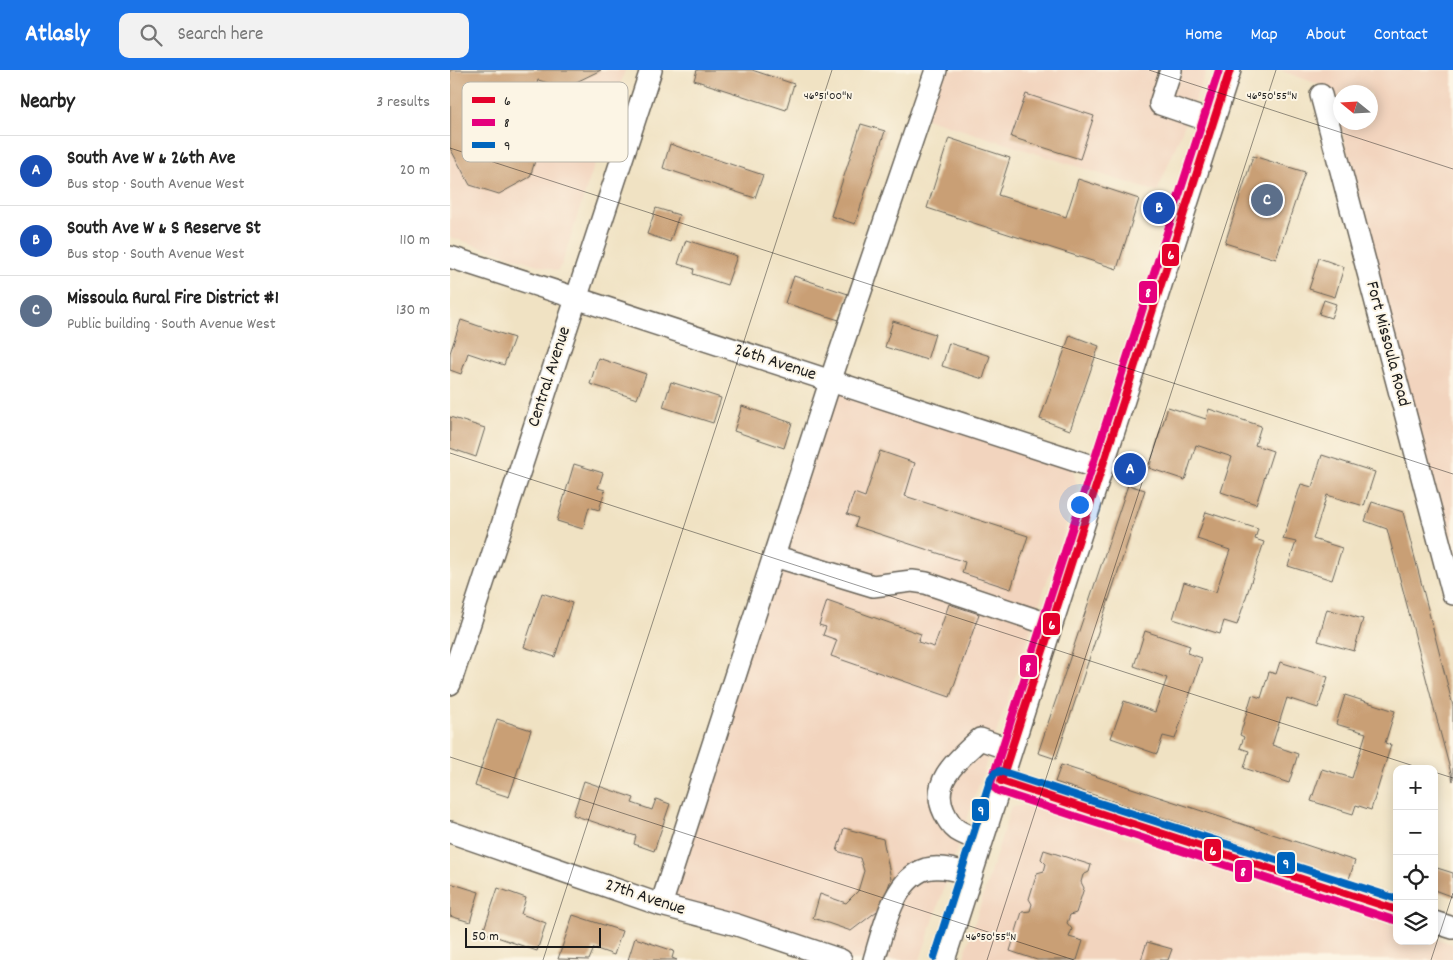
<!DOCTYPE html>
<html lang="en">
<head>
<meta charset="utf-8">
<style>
  :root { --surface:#fff; --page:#f2f2f2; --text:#222; --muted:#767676; --line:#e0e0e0; --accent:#1a73e8 }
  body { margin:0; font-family:Dekko,sans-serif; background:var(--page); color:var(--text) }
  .controls { position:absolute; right:15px; bottom:15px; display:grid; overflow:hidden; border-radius:10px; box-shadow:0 2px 12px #0003 }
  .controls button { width:45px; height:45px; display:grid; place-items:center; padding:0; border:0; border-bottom:1px solid var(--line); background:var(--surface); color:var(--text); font:25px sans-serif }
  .compass { position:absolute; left:883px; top:15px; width:45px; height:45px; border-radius:50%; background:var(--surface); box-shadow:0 2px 12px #0003; rotate:288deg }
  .scale { position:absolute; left:15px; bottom:12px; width:136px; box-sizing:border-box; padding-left:5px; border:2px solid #1c1c1c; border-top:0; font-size:14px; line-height:18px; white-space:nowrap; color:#1c1c1c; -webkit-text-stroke:4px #fcf5e5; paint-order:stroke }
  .you { position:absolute; left:629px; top:434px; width:18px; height:18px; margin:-12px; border:4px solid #fff; border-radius:50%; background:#1a73e8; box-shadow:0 0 0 8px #1a73e833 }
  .badge { display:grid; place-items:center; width:32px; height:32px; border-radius:50%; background:var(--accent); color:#fff; font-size:16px; font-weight:700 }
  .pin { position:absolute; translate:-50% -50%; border:2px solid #fff; box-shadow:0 1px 5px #0006 }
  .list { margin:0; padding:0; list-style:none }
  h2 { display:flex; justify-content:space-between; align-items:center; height:65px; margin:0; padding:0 20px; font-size:21px }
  h2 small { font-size:16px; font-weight:400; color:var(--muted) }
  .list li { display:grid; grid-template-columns:32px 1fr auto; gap:15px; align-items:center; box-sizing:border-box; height:70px; padding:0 20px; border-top:1px solid var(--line) }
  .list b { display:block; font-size:19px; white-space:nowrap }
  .list p { margin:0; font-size:16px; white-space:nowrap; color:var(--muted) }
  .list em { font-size:16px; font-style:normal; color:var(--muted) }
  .icon { flex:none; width:28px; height:28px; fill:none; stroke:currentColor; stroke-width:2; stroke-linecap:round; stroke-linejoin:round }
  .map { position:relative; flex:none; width:1003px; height:890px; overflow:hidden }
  header { display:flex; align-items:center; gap:30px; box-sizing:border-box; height:70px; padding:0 25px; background:var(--accent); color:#fff }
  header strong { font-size:24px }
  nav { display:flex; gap:28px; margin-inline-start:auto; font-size:18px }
  .search { width:350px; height:45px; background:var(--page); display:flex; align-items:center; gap:12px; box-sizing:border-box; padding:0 18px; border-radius:10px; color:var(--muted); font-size:19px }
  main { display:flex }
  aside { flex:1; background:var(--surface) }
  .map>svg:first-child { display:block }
  .built { fill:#f2d4be; fill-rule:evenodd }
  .building { fill:#c99f75 }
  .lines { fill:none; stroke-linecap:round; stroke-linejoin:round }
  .minor-casing { stroke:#666156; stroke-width:24 }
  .minor { stroke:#fff; stroke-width:21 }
  .bus-1-casing { stroke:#fcf5e5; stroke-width:11 }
  .bus-2-casing { stroke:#fcf5e5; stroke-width:11 }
  .bus-3-casing { stroke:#fcf5e5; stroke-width:11 }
  .bus-1 { stroke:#e4002b; stroke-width:8 }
  .bus-2 { stroke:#e5007d; stroke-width:8 }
  .bus-3 { stroke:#0065bd; stroke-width:8 }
  .ticks { fill:none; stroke:#1c1c1c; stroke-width:1; stroke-opacity:0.45 }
  .labels { text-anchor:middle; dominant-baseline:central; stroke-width:4; stroke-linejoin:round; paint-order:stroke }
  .street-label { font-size:18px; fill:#1c1c1c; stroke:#fcf5e5 }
  .key { fill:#fcf5e5; stroke:#b9b4a9; stroke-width:1 }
  .key-label { font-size:14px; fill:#1c1c1c }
  .ticks-label { font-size:12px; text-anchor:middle; fill:#1c1c1c; stroke:#fcf5e5; stroke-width:4; stroke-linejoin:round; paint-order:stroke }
  .line-badge { stroke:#fcf5e5; stroke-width:2 }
  .badge-label { font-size:14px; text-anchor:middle; font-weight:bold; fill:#fff }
</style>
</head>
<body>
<header>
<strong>Atlasly</strong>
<div class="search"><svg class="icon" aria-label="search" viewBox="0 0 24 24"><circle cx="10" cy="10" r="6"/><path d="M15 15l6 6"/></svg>Search here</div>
<nav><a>Home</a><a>Map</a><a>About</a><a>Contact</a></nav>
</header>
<main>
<aside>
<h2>Nearby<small>3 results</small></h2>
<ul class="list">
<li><span class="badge" style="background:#1a4fb4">A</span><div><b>South Ave W &amp; 26th Ave</b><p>Bus stop · South Avenue West</p></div><em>20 m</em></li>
<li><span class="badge" style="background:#1a4fb4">B</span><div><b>South Ave W &amp; S Reserve St</b><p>Bus stop · South Avenue West</p></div><em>110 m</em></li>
<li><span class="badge" style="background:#5c6f8a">C</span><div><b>Missoula Rural Fire District #1</b><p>Public building · South Avenue West</p></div><em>130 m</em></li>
</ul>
</aside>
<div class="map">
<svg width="1003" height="890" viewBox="0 0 1003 890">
  <rect width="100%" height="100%" fill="#fcf5e5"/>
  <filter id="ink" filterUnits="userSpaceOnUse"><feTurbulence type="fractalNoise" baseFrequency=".02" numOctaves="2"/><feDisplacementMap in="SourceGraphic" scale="10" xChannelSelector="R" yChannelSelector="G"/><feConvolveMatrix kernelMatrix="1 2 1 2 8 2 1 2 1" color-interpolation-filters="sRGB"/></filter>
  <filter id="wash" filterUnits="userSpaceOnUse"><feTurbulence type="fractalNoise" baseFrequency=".0096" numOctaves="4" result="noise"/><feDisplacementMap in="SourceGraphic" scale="20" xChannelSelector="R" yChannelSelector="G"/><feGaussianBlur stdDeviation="1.12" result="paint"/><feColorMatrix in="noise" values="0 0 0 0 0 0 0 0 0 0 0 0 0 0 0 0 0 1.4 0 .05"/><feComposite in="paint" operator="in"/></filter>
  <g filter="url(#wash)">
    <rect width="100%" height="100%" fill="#f0e2c3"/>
    <!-- built -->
    <path class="built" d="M 0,0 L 175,0 L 112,194 L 107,201 L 0,167 Z
      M 481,0 L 757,0 L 707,122 L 466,45 Z
      M 830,0 L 1003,0 L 1003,485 L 930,212 L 881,19 ZM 891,22 L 921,22 L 921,52 L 891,52 Z
      M 381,311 L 620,390 L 628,419 L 470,890 L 388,890 L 211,835 Z
      M 578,735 L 947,856 L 947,871 L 984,871 L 984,868 L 1003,874 L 1003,890 L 513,890 L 561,737 Z"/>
    <g id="blocks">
      <!-- building -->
      <path class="building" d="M 0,0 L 151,0 L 114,18 L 88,10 L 82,30 L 67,25 L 65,28 L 73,31 L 89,78 L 80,107 L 49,124 L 20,115 L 0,78 Z
        M 247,0 L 302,0 L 344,14 L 336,40 L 244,10 Z
        M 576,24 L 644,46 L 630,89 L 561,67 Z
        M 411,54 L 435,61 L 405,154 L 381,146 Z
        M 499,68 L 560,88 L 548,125 L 616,147 L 628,109 L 689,129 L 667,199 L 477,138 Z
        M 220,74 L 313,105 L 305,128 L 213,98 Z
        M 803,86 L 855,102 L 826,189 L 775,173 Z
        M 206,138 L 229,145 L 220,172 L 197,164 Z
        M 236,170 L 287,186 L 277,215 L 243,204 L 244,199 L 228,194 Z
        M 869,188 L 894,197 L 885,227 L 859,219 Z
        M 344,206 L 398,224 L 389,250 L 335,233 Z
        M 874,230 L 886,234 L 881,248 L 869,244 Z
        M 11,250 L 64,268 L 54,295 L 18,283 L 11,304 L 0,300 L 0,283 Z
        M 443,251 L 485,264 L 477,290 L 435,277 Z
        M 620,265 L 649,276 L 620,360 L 590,349 Z
        M 499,273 L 540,286 L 533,309 L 492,296 Z
        M 148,288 L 196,304 L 187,329 L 140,314 Z
        M 221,312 L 271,328 L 263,353 L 213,337 Z
        M 292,336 L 342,353 L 334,378 L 284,361 Z
        M 718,337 L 756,349 L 759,339 L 811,356 L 805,375 L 823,381 L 806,434 L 771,422 L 782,387 L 746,375 L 735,410 L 699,398 Z
        M 0,347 L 35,358 L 26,387 L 0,378 Z
        M 430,381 L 465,393 L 455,426 L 578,466 L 561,519 L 512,503 L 515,492 L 405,456 L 408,448 L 397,444 L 404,423 L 415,427 Z
        M 872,385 L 925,402 L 914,436 L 877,425 L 863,469 L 892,478 L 882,510 L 838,496 L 846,472 L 833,469 L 851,414 L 862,417 Z
        M 124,394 L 153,403 L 148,418 L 155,420 L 149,440 L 139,437 L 133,459 L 107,451 Z
        M 678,415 L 695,420 L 606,689 L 588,683 Z
        M 922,432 L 953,442 L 1003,636 L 1003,711 L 937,459 L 915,451 Z
        M 756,442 L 808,459 L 805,469 L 814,472 L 787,555 L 774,551 L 770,564 L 723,549 L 734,512 L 766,522 L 780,480 L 747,469 Z
        M 92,523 L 122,533 L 105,587 L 74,577 Z
        M 377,531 L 471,564 L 468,572 L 484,577 L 499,534 L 529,544 L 500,627 L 381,586 L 387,570 L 373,565 L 376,557 L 369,555 Z
        M 877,539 L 913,549 L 904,581 L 868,571 Z
        M 695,561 L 740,576 L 737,583 L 752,588 L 725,669 L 713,666 L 707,684 L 661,668 L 674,631 L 705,642 L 717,608 L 684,596 Z
        M 830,592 L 878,607 L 868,638 L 837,628 L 822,675 L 848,684 L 839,713 L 794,698 L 799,681 L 790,678 L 794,667 L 790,665 L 802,625 L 811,628 L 819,602 L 826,604 Z
        M 895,625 L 945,641 L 935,673 L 941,675 L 921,740 L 906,735 L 903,744 L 861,731 L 872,699 L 902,708 L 916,663 L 886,654 Z
        M 47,649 L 81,660 L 59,727 L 25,716 Z
        M 611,695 L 905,791 L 899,809 L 605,712 Z
        M 134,711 L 184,728 L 182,733 L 202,740 L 206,729 L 220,734 L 204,781 L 184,774 L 186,766 L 123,745 Z
        M 394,758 L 433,769 L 441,809 L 431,838 L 401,861 L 363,848 L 370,824 L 396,833 L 408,821 L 414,801 L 410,788 L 387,781 Z
        M 594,780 L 641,795 L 639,802 L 633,805 L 631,812 L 634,818 L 626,843 L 620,845 L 617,853 L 622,859 L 619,867 L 633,871 L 627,890 L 587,890 L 560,881 L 572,842 L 580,841 L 582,834 L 579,829 L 587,803 L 594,801 L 596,794 L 591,789 Z
        M 984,797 L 1003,803 L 1003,827 L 984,820 Z
        M 0,813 L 29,822 L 20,852 L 0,846 Z
        M 48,818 L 76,828 L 71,844 L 96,853 L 87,881 L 33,862 Z
        M 123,845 L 172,861 L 164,885 L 144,878 L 139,890 L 108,889 Z
        M 185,868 L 224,881 L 222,888 L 227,890 L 178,890 Z
        M 697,872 L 722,879 L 718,890 L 691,890 Z"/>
    </g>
  </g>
  <g filter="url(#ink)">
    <use href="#blocks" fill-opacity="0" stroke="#666156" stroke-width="1"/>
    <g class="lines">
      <defs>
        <path id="minor" d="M 721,0 L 710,34 L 763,52
          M 871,25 L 1003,524
          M 0,187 L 651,399
          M 324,486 L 423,516 L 462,511 L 476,513 L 601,555
          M 0,614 L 201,0
          M 551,711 L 947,840
          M 0,762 L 211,835 L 287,855 L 391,890
          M 532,771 C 524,768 515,765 507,760 C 501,755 497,749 494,742 C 479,711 510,688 530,669 L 561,680
          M 211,835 L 385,297 L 486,0
          M 984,852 L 1003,858
          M 424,890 C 433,861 443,809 476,799 C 491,795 507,801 522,804
          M 494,890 L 780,0"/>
      </defs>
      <!-- minor casing -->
      <use href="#minor" class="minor-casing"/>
      <!-- minor -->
      <use href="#minor" class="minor"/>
      <defs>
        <path id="bus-1" d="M 780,0 L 551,711 L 947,840"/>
        <path id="bus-2" d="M 769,0 L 541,713 L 543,717 L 548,721 L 944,850"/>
        <path id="bus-3" d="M 484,887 L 541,708 L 545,703 L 550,701 L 947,829"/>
      </defs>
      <!-- bus-1 casing -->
      <use href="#bus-1" class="bus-1-casing"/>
      <!-- bus-2 casing -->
      <use href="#bus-2" class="bus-2-casing"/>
      <!-- bus-3 casing -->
      <use href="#bus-3" class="bus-3-casing"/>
      <!-- bus-1 -->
      <use href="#bus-1" class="bus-1"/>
      <!-- bus-2 -->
      <use href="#bus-2" class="bus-2"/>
      <!-- bus-3 -->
      <use href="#bus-3" class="bus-3"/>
    </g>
  </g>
  <!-- ticks -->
  <path class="ticks" d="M 699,0 L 1003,99M 0,78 L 1003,404M 0,383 L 973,699M 0,687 L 624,890M 984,702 L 1003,708M 93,890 L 382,0M 537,890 L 826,0M 981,890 L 1003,823"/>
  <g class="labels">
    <!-- street labels -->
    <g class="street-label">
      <text transform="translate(937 274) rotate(75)">Fort Missoula Road</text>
      <text transform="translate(325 293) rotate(18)">26th Avenue</text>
      <text transform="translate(100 307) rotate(-72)">Central Avenue</text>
      <text transform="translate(195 828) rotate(18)">27th Avenue</text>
    </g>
  </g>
  <!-- legend -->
  <rect x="12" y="12" width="166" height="80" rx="8" class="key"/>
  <rect x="22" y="27" width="23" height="6" fill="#e4002b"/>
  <rect x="22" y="49" width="23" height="7" fill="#e5007d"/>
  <rect x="22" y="72" width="23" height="6" fill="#0065bd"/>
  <g class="key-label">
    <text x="54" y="35">6</text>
    <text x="54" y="57">8</text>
    <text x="54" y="80">9</text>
  </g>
  <g class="ticks-label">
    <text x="378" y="29">46°51'00"N</text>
    <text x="822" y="29">46°50'55"N</text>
    <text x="541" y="870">46°50'55"N</text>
  </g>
  <g class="line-badge">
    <rect x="711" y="173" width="19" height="24" rx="5" fill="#e4002b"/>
    <rect x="688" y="210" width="20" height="24" rx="5" fill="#e5007d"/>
    <rect x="592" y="542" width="19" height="24" rx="5" fill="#e4002b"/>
    <rect x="569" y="584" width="19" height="24" rx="5" fill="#e5007d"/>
    <rect x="521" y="728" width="19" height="24" rx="5" fill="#0065bd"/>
    <rect x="753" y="768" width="19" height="24" rx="5" fill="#e4002b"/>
    <rect x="826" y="781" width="20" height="24" rx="5" fill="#0065bd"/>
    <rect x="784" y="789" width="19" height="24" rx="5" fill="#e5007d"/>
  </g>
  <g class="badge-label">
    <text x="721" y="189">6</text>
    <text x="698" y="227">8</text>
    <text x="602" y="559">6</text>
    <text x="578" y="601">8</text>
    <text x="531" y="745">9</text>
    <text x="763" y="785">6</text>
    <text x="836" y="798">9</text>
    <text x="793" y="806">8</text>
  </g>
</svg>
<div class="controls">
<button>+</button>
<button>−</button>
<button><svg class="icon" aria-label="locate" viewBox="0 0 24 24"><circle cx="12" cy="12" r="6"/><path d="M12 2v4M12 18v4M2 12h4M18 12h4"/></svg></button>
<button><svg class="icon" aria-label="layers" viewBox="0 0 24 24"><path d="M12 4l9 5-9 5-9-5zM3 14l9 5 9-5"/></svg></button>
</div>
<svg class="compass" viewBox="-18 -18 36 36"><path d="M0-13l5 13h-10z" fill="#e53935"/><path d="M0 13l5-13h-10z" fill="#767676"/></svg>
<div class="scale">50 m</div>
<div class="you"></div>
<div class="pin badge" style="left:680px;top:399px;background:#1a4fb4">A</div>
<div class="pin badge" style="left:709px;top:138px;background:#1a4fb4">B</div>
<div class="pin badge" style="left:817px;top:130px;background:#5c6f8a">C</div>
</div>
</main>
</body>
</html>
